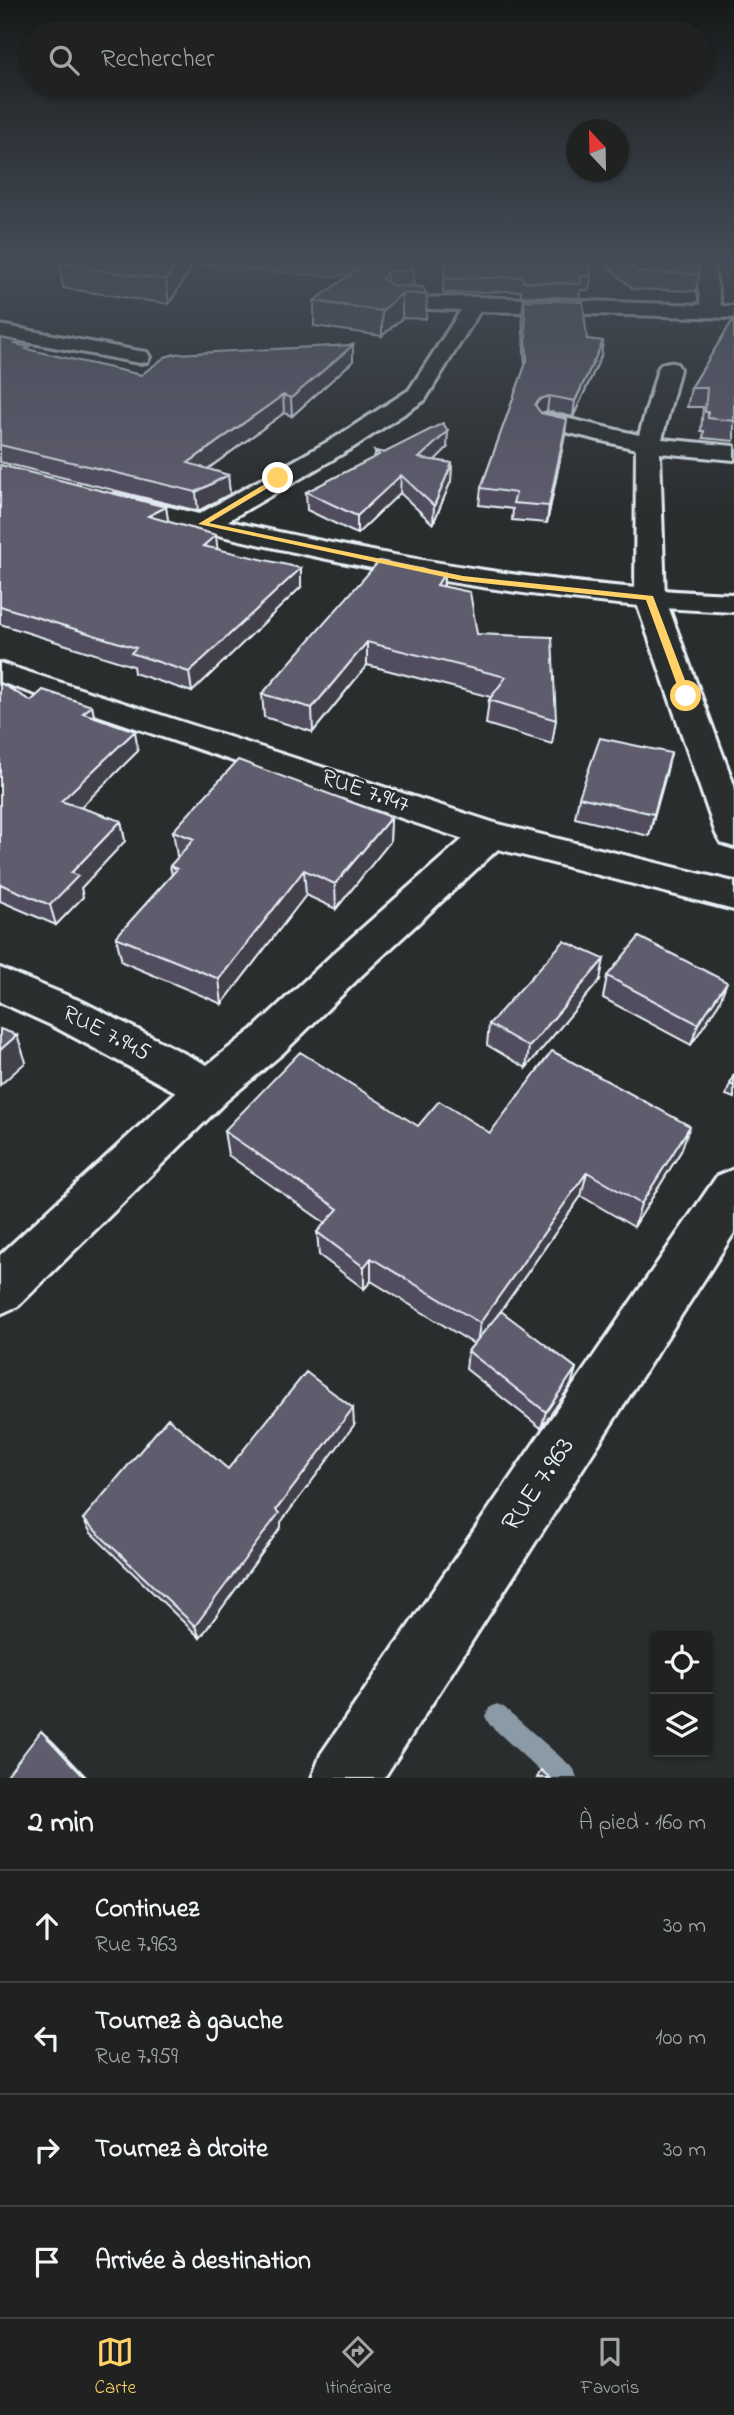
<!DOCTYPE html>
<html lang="fr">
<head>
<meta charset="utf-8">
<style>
  :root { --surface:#202222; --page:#282a2a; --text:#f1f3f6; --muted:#a2a4a5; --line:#3d3f40; --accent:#ffd166 }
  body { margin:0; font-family:"Indie Flower",sans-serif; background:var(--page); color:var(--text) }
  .controls { position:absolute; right:21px; bottom:21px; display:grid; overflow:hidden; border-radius:7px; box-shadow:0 2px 5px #0004 }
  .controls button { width:63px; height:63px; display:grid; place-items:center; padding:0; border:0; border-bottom:2px solid var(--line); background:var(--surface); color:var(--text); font:35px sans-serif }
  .compass { position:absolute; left:566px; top:119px; width:63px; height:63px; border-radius:50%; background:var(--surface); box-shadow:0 2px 5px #0004; rotate:338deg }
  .stop { position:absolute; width:21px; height:21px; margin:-16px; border:5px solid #ffd166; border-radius:50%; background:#fff }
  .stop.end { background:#ffd166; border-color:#fff; box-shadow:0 2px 7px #0008 }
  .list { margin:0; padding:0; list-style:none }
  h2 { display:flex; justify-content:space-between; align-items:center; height:91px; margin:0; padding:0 28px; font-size:30px }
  h2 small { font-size:23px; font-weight:400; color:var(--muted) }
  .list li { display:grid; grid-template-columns:46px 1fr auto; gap:21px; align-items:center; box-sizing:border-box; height:112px; padding:0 28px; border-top:2px solid var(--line) }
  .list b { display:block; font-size:26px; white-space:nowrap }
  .list p { margin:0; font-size:23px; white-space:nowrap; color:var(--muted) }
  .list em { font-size:23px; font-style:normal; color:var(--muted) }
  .icon { flex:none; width:38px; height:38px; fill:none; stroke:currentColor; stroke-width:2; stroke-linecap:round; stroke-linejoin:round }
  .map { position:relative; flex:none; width:734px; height:1778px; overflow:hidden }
  .search { position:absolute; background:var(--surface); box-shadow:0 2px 5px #0004; left:21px; right:21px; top:21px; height:77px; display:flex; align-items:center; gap:18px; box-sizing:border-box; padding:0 24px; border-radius:38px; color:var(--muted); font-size:26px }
  .sheet { height:539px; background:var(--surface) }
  nav { display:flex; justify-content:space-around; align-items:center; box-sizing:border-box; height:98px; border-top:2px solid var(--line); background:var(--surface); font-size:19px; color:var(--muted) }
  nav a { display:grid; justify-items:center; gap:4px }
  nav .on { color:var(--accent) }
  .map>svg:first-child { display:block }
  .green { fill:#60684e; stroke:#a4aca3; stroke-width:2 }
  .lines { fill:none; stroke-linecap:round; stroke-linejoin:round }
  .stream { fill:#8a9aa6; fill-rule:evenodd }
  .street-casing { stroke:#e8f1f8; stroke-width:6 }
  .secondary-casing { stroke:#e8f1f8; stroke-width:6 }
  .street { fill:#2a2d2e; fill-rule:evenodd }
  .secondary { fill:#2a2d2e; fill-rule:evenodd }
  .wall { fill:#514e5e; stroke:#e8f1f8; stroke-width:2 }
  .shaded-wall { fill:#42404c; stroke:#e8f1f8; stroke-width:2 }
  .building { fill:#5e5b6d; stroke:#e8f1f8; stroke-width:2 }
  .route { fill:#ffd166 }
  .labels { text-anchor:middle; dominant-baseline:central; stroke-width:5; stroke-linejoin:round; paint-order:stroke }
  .street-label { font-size:24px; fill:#e8f1f8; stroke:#2a2d2e }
  .near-street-label { font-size:28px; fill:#e8f1f8; stroke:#2a2d2e }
</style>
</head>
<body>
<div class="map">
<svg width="734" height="1778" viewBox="0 0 734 1778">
  <rect width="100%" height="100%" fill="#2a2d2e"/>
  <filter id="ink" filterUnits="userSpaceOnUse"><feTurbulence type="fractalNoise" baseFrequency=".0143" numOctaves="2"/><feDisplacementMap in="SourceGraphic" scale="14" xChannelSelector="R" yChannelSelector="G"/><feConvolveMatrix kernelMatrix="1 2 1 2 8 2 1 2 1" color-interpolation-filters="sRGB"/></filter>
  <g filter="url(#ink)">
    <!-- green -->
    <path class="green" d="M 162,263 L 381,263 L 337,277 Z"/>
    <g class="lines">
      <!-- stream -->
      <path class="stream" d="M 497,1704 L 505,1708 L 574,1769 L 577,1778 L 547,1778 L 489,1724 L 485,1716 L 489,1708 Z"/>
      <defs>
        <path id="street" d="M 695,263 L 713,263 L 721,306 L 734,306 L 734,318 L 480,311 L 425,400 L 354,447 L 212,530 L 202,532 L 192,530 L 189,524 L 192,518 L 336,437 L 409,390 L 461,310 L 394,308 L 387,306 L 384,302 L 387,298 L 475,297 L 701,305 Z
          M 0,325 L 139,351 L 147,352 L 150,357 L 147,362 L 139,363 L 0,337 Z
          M 669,362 L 677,364 L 680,369 L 662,439 L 734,446 L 734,460 L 660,453 L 665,598 L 734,785 L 734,847 L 721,843 L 716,834 L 635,598 L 636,449 L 540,426 L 536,421 L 540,416 L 548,414 L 639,435 L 658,369 L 661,364 Z
          M 0,663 L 498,824 L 734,882 L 734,910 L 498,849 L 362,975 L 283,1053 L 226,1101 L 18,1306 L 0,1314 L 0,1255 L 176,1092 L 53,1026 L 0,1002 L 0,968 L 83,1002 L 207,1065 L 253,1029 L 334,953 L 463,839 L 0,682 Z
          M 734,1169 L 734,1233 L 384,1778 L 312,1778 L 321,1754 L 717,1176 Z"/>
        <path id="secondary" d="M 116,494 C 321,545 522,586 734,594 L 734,612 C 517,603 317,561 107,508 L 103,502 L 107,496 Z"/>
      </defs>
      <!-- street casing -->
      <use href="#street" class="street-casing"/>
      <!-- secondary casing -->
      <use href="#secondary" class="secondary-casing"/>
      <!-- street -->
      <use href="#street" class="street"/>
      <!-- secondary -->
      <use href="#secondary" class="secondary"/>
    </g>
    <!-- wall -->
    <path class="wall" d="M 60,263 L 194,263 L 169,304 L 63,288 L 59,264 Z
      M 366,263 L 414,271 L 413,287 L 427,295 L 426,319 L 402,318 L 382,336 L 314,326 L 314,301 Z
      M 445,263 L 591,276 L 589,290 L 580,290 L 579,298 L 521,296 L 521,291 L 443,293 Z
      M 604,263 L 698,263 L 699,274 L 696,291 L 633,289 Z
      M 524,300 L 587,339 L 603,341 L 601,356 L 573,417 L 547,411 L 543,413 L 565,435 L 547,523 L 512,520 L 513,509 L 479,505 L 481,488 L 525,366 L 522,315 Z
      M 734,318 L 734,441 L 703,438 L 704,431 L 701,431 L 703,407 L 687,407 L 691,388 Z
      M 0,338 L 29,350 L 141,375 L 353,345 L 353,361 L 292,416 L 284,413 L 208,469 L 228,475 L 230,494 L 198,511 L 0,462 Z
      M 447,448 L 434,460 L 452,463 L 451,481 L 433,524 L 400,493 L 357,534 L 307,510 L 306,492 L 375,457 L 375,451 L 384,453 Z
      M 0,465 L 166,507 L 168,521 L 218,549 L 301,587 L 192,692 L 134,673 L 133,666 L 0,624 Z
      M 444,574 L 444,587 L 477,634 L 556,720 L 552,744 L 486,724 L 489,700 L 491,697 L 367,665 L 313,732 L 264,717 L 262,694 Z
      M 0,683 L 31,701 L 92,706 L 94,717 L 138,751 L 80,808 L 121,821 L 125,841 L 81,888 L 83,897 L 56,925 L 0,901 Z
      M 671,753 L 649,836 L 575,818 L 579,797 Z
      M 391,817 L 390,842 L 336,909 L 306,895 L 222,1004 L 122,962 L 116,937 L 172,875 L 170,866 L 179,857 L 177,856 L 173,831 Z
      M 607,976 L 719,1003 L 691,1045 L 603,998 Z
      M 600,980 L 526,1068 L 487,1045 L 489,1024 Z
      M 734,1074 L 734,1098 L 726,1095 Z
      M 418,1126 L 681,1151 L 634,1227 L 581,1196 L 500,1312 L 576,1368 L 571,1385 L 541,1428 L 466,1369 L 468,1351 L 474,1344 L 371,1281 L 364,1289 L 319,1255 L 317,1232 L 325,1223 L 228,1155 L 224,1131 Z
      M 354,1425 L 281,1522 L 281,1527 L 200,1638 L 91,1533 L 83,1519 Z"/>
    <!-- shaded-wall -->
    <path class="shaded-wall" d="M 177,263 L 194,263 L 169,304 L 166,280 Z
      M 387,271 L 387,295 L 382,279 Z
      M 402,293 L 402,318 L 382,336 L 382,311 Z
      M 603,341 L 601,356 L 573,417 L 575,401 Z
      M 353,345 L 353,361 L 292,416 L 291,398 Z
      M 283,395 L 284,413 L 191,481 L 188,463 Z
      M 549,396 L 547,411 L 538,414 L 535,405 L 540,399 Z
      M 567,419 L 565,435 L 547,523 L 549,506 Z
      M 448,431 L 447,448 L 419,476 L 419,458 Z
      M 452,463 L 451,481 L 433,524 L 434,506 Z
      M 228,475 L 230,494 L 198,511 L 196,492 Z
      M 401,475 L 400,493 L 357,534 L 357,516 Z
      M 166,507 L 169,526 L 148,516 Z
      M 216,535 L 218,554 L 203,546 Z
      M 301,568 L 301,587 L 192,692 L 189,672 Z
      M 444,574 L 443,597 L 437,585 Z
      M 367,642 L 367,665 L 313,732 L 312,708 Z
      M 92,706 L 96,726 L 83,713 Z
      M 135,731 L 138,751 L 66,822 L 61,801 Z
      M 671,753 L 666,775 L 649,836 L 654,814 Z
      M 391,817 L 390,842 L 336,909 L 335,884 Z
      M 121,821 L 125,841 L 81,888 L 83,897 L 56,925 L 50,905 L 71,873 Z
      M 304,870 L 306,895 L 222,1004 L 219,979 Z
      M 604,959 L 600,980 L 526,1068 L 529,1047 Z
      M 727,982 L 719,1003 L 691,1045 L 698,1024 Z
      M 17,1035 L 26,1062 L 0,1085 L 0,1050 Z
      M 690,1126 L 681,1151 L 634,1227 L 641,1204 Z
      M 587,1172 L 581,1196 L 477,1345 L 480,1323 Z
      M 371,1258 L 371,1281 L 364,1289 L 364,1267 Z
      M 576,1368 L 571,1385 L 541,1428 L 546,1412 Z
      M 353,1408 L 354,1425 L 281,1522 L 281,1527 L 200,1638 L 195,1626 L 276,1510 Z
      M 41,1731 L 54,1743 L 87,1778 L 85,1778 Z"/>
    <!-- building -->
    <path class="building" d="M 60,263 L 177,263 L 166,280 L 59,264 Z
      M 366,263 L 409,263 L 414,271 L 387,271 L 382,279 L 394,286 L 423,287 L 427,295 L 402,293 L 382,311 L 314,301 Z
      M 445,263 L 591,263 L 591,276 L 580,276 L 581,284 L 523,282 L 522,277 L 444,279 Z
      M 625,263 L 698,263 L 699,274 L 636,272 Z
      M 524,300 L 583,302 L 587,339 L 603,341 L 575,401 L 549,396 L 540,399 L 535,405 L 541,413 L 567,419 L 549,506 L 513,503 L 516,493 L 481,488 L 527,360 Z
      M 734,318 L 734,421 L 708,418 L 708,412 L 705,412 L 707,388 L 691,388 Z
      M 0,338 L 19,342 L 15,344 L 29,347 L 26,349 L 141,375 L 165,357 L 175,354 L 353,345 L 291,398 L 283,395 L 188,463 L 228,475 L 196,492 L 0,445 Z
      M 443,423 L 448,431 L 419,458 L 452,463 L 434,506 L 401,475 L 357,516 L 306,492 L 379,455 L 375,451 L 384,453 Z
      M 0,465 L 166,507 L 148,516 L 216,535 L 203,546 L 301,568 L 189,672 L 131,653 L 136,648 L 0,606 Z
      M 379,561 L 444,574 L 437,585 L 470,592 L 477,634 L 552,637 L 556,720 L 489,700 L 506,677 L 367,642 L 312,708 L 262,694 Z
      M 0,683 L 31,701 L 43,690 L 92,706 L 83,713 L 135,731 L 61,801 L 121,821 L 71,873 L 78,876 L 50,905 L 0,884 Z
      M 600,738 L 671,753 L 654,814 L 579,797 Z
      M 238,760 L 391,817 L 335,884 L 304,870 L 219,979 L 116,937 L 177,869 L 170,866 L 194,839 L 173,831 Z
      M 639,937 L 727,982 L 698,1024 L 607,976 Z
      M 564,941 L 604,959 L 529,1047 L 489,1024 Z
      M 0,1029 L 17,1035 L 0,1050 Z
      M 552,1051 L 690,1126 L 641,1204 L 587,1172 L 480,1323 L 371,1258 L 364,1267 L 317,1232 L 338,1209 L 224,1131 L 300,1052 L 418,1126 L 439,1101 L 490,1133 Z
      M 734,1074 L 734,1086 L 730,1084 Z
      M 501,1311 L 576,1368 L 546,1412 L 468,1351 Z
      M 306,1372 L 353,1408 L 276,1510 L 279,1513 L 195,1626 L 83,1519 L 168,1418 L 228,1469 Z
      M 41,1731 L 85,1778 L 5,1778 Z
      M 541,1770 L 550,1778 L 537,1778 Z"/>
  </g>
  <!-- sky -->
  <linearGradient id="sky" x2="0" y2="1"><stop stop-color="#171919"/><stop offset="0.51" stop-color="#444c57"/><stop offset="1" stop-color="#444c57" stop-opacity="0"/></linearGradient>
  <rect width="734" height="512" fill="url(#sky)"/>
  <!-- route -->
  <path class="route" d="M 278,476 L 281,480 L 209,523 L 463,576 L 653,596 L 691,696 L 686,699 L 681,696 L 646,600 L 463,581 L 198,524 Z"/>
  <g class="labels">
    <!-- street labels -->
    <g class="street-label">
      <text transform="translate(365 792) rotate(19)">RUE 7.947</text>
      <text transform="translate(106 1034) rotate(27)">RUE 7.945</text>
    </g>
    <!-- near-street labels -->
    <g class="near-street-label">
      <text transform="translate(539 1485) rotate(-56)">RUE 7.963</text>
    </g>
  </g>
</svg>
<div class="controls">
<button><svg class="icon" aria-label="locate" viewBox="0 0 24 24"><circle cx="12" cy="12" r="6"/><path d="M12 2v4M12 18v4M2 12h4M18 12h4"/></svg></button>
<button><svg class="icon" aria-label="layers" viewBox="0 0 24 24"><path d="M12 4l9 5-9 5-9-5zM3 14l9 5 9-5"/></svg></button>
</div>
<svg class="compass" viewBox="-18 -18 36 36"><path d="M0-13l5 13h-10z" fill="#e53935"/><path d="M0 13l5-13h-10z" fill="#a2a4a5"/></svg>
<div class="stop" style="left:686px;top:696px"></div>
<div class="stop end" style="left:278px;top:478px"></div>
<div class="search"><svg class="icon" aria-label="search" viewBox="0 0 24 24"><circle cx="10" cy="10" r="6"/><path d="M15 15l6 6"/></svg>Rechercher</div>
</div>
<section class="sheet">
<h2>2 min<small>À pied · 160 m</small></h2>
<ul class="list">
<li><svg class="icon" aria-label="ahead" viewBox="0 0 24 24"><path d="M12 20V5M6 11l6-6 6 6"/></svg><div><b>Continuez</b><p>Rue 7.963</p></div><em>30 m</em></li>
<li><svg class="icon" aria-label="left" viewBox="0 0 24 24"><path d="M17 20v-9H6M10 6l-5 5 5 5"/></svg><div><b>Tournez à gauche</b><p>Rue 7.959</p></div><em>100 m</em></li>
<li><svg class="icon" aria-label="right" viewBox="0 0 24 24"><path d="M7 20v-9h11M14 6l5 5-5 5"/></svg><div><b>Tournez à droite</b></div><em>30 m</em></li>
<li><svg class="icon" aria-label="arrive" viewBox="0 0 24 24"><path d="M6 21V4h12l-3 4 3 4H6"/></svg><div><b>Arrivée à destination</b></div></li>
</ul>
</section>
<nav>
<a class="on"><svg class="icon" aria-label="map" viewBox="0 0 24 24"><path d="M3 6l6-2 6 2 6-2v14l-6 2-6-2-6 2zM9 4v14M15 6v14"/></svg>Carte</a>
<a><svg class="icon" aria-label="directions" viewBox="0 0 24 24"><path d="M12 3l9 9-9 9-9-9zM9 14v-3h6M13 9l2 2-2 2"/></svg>Itinéraire</a>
<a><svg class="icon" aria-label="saved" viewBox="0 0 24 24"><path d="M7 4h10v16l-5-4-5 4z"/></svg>Favoris</a>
</nav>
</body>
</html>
